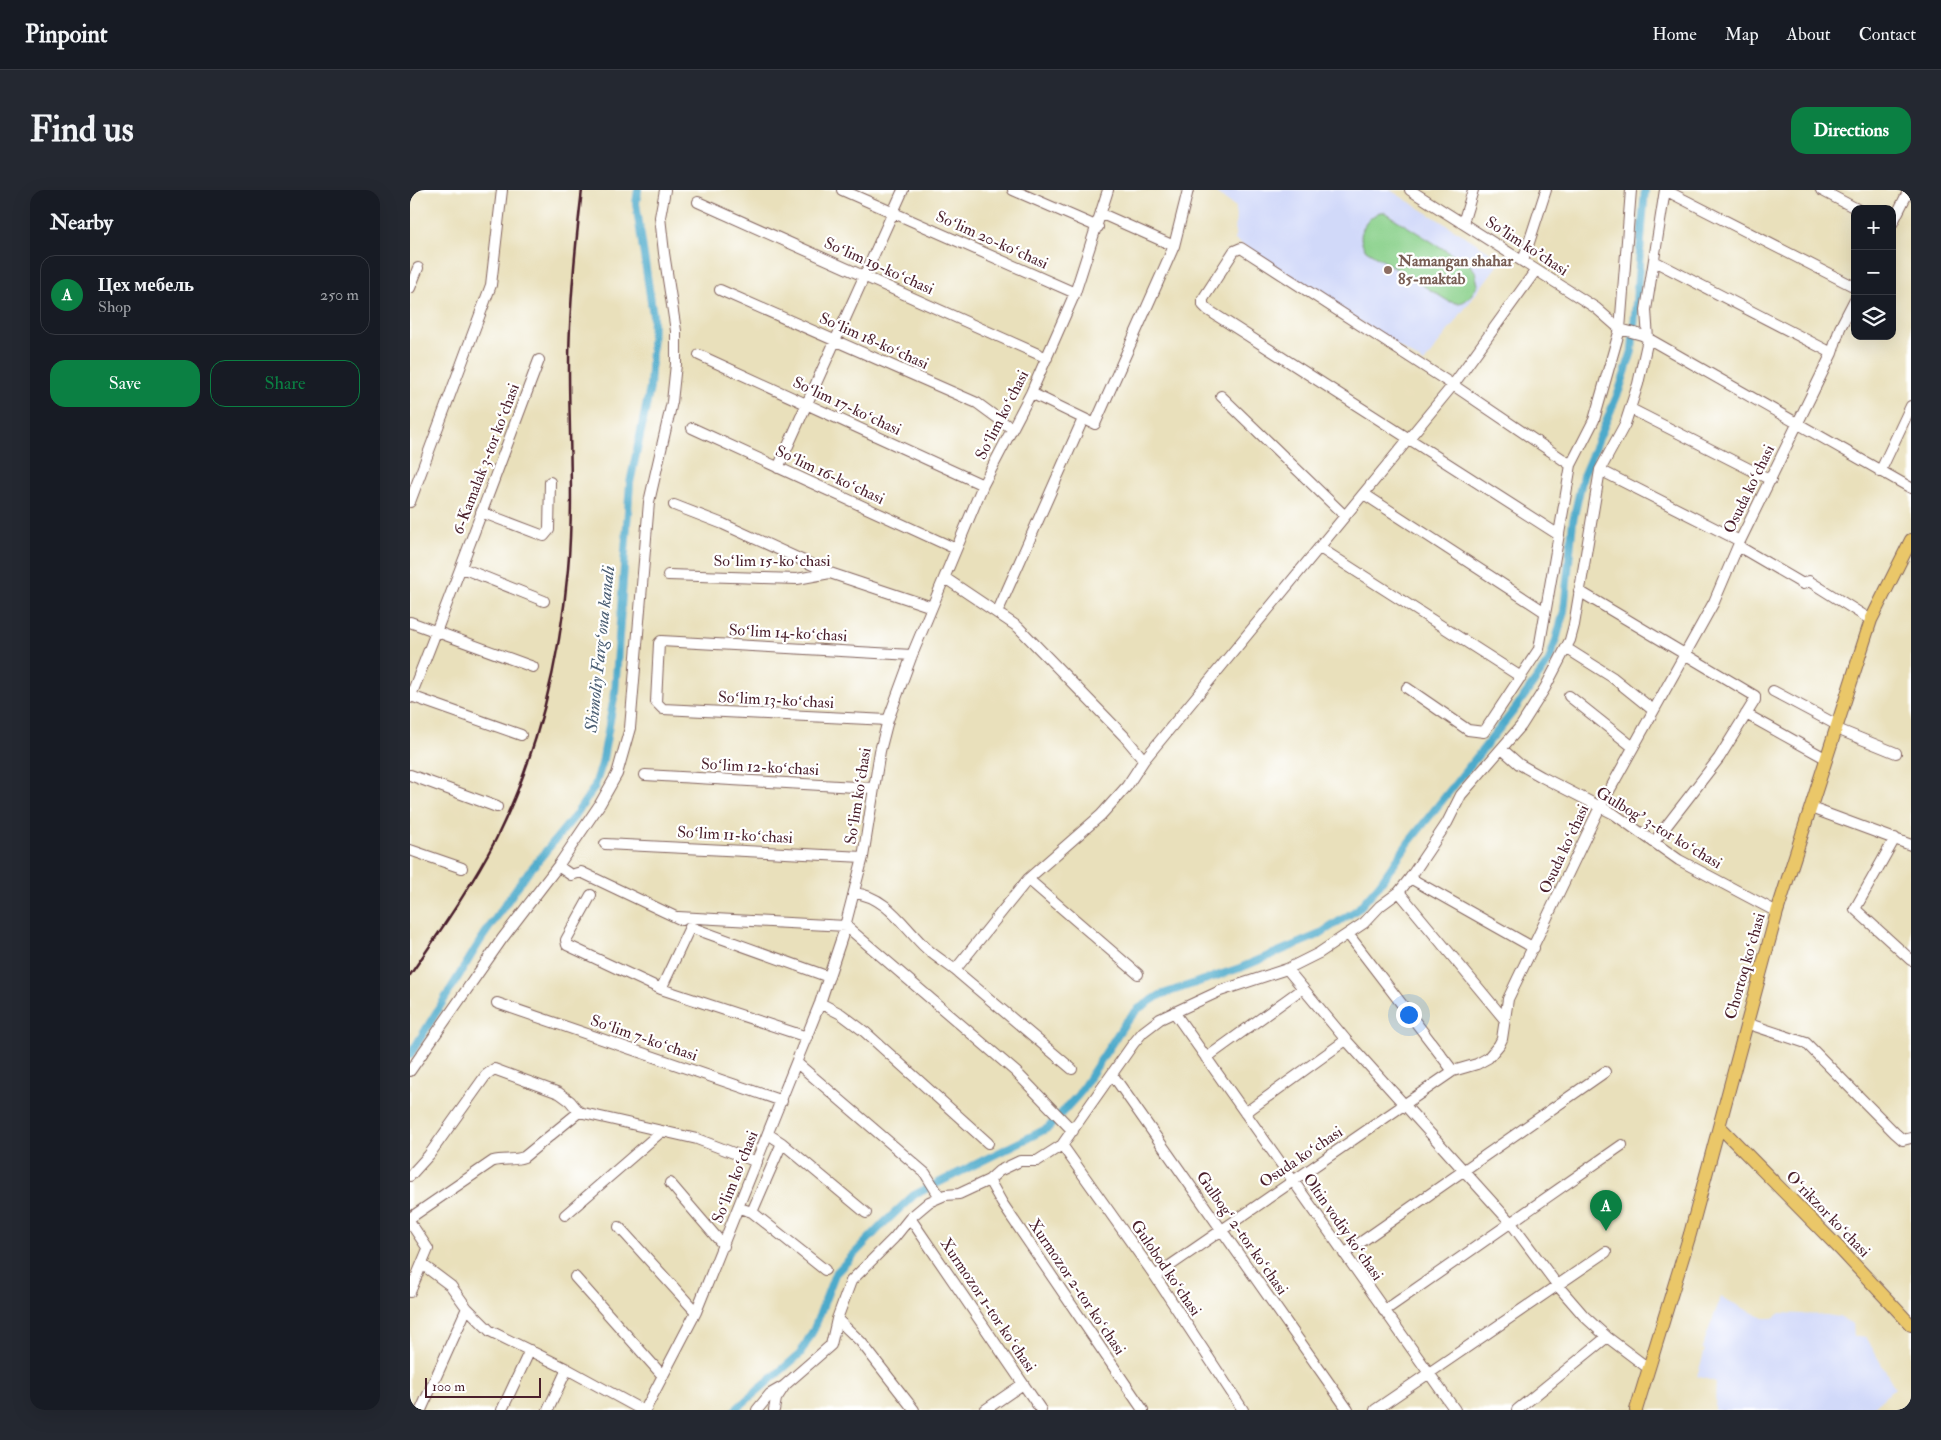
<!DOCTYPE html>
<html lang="en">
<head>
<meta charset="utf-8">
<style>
  :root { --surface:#171b24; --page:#242831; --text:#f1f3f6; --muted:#9ea1a6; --line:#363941; --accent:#0b8043 }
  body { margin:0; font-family:"IM FELL Double Pica",serif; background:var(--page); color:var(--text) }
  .controls { position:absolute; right:15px; top:15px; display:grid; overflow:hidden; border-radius:10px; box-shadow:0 5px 20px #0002 }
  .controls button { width:45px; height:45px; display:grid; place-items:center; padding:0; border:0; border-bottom:1px solid var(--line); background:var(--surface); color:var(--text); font:25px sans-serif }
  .scale { position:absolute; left:15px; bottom:12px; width:116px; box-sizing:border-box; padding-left:5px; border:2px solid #4a1f2b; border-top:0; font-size:14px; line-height:18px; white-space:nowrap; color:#4a1f2b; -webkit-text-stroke:4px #fff; paint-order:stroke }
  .you { position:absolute; left:998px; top:824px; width:18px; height:18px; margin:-12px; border:4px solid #fff; border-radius:50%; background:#1a73e8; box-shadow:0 0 0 8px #1a73e833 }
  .badge { display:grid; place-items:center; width:32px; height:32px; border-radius:50%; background:var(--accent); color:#fff; font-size:16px; font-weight:700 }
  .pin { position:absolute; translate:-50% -41px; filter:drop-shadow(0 1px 2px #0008) }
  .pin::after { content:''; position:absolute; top:26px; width:18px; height:15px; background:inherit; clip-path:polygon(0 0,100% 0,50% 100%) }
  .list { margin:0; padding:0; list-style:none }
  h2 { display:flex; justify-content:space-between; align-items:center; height:65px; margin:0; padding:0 20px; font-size:21px }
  h2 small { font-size:16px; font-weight:400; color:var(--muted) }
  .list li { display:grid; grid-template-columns:32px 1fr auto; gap:15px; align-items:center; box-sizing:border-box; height:80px; margin:0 10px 10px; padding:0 10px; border:1px solid var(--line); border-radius:15px }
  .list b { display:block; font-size:19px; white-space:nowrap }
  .list p { margin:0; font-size:16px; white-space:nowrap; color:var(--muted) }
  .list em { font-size:16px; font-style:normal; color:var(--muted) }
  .actions { display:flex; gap:10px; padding:15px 20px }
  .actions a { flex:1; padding:11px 0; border:1px solid var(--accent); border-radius:15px; text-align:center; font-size:18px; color:var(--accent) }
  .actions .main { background:var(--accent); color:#fff }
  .icon { flex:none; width:28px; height:28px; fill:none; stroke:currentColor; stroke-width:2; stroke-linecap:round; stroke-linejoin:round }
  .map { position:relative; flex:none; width:1501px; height:1220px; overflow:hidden; border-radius:15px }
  header { display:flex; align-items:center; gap:30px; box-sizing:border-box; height:70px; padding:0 25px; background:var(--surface); border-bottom:1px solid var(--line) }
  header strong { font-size:24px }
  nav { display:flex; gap:28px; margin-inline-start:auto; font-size:18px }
  .intro { display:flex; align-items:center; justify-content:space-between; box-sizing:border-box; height:120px; padding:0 30px }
  h1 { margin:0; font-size:35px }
  .button { padding:12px 22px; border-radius:15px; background:var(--accent); color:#fff; font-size:18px; font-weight:700 }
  main { display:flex; gap:30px; padding:0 30px }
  aside { flex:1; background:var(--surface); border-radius:15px; box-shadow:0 5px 20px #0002 }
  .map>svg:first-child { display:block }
  .built { fill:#d1d9f9 }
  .green { fill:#8bd18c; stroke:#6a785c }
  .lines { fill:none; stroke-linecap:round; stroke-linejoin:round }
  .canal { stroke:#4daacb; stroke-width:8 }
  .minor-casing { stroke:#82635d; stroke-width:12 }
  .major-casing { stroke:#82635d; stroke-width:14 }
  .minor { stroke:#fff; stroke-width:10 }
  .major { stroke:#eac769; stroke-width:12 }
  .rail { stroke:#4a1f2b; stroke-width:2.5 }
  .education-dot { fill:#8d6e63; stroke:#fff; stroke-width:2 }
  .labels { text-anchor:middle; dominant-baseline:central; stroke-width:4.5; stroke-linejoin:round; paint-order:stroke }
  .street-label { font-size:16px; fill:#4a1f2b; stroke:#fff }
  .education-label { font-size:16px; font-weight:bold; fill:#785e54; stroke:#fff; text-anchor:start }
  .water-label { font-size:18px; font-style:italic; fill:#4b5e73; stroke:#fff }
</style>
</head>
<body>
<header>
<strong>Pinpoint</strong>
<nav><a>Home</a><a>Map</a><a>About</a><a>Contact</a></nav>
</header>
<div class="intro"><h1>Find us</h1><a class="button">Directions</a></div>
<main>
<aside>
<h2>Nearby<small></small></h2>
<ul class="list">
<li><span class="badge">A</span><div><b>Цех мебель</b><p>Shop</p></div><em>250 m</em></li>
</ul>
<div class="actions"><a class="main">Save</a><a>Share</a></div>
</aside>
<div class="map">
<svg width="1501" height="1220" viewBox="0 0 1501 1220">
  <rect width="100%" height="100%" fill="#fff"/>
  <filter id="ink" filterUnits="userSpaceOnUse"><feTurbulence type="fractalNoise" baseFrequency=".02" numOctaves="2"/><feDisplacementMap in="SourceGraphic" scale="10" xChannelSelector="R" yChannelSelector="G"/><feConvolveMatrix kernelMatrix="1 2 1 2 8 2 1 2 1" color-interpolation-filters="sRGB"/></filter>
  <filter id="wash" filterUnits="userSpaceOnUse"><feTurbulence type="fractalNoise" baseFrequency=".0096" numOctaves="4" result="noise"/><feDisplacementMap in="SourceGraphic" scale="20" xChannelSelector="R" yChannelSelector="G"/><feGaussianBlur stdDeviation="1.12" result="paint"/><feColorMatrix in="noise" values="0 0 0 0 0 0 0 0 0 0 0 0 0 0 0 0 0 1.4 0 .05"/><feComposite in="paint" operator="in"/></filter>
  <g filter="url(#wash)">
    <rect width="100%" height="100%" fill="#e9e0bb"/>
    <!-- built -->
    <path class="built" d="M 802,0 L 980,0 L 1092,69 L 1014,173 L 825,50 L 826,17 Z
      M 1311,1107 L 1353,1128 L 1363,1128 L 1370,1123 L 1417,1125 L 1429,1127 L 1443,1134 L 1444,1147 L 1456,1147 L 1485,1198 L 1460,1220 L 1305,1220 L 1306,1192 L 1287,1186 L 1295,1160 L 1292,1158 Z"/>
    <!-- green -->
    <path class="green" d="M 970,22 L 974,22 L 1061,76 L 1065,81 L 1068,95 C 1059,108 1055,117 1038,111 L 956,60 C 944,46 956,28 970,22 Z"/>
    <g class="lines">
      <!-- canal -->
      <path class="canal" d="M 0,865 L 72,748 L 112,690 L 164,627 L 184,598 L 192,574 L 205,502 L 220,293 L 240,198 L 242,160 L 243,125 L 226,13 L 228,0
        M 325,1220 L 390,1164 L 404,1139 L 425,1084 L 473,1034 L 504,1005 L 638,938 L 668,905 L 715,833 L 728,819 L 750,805 L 830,778 L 908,745 L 948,719 L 969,695 L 999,652 L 1105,519 L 1139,471 L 1146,450 L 1154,421 L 1163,331 L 1173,286 L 1209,201 L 1222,161 L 1235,0"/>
    </g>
  </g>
  <g filter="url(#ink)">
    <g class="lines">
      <defs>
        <path id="minor" d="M 432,0 L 665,103
          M 603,0 L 688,37
          M 1000,0 L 1186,118 L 1210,139 L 1232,145 L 1501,298
          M 1411,0 L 1447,19
          M 288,12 L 637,168
          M 1053,33 L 1063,0
          M 1482,34 L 1499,0
          M 764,56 L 778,0
          M 1113,71 L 1136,0
          M 1244,71 L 1422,163
          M 0,98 L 8,78
          M 310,100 L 567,213 L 601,238
          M 289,165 L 573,295
          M 621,203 L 685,234 L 764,56 L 692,24
          M 811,206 L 935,326
          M 1221,219 L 1361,290
          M 282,238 L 546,359
          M 368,278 L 493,0
          M 1190,280 L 1330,351
          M 1470,282 L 1501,216
          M 954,304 L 1135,422
          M 0,312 L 81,95 L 92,0
          M 264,315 L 313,334 L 420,383 L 522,417
          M 71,322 L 134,346 L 139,340 L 140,292
          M 1149,345 L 798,120 L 793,115 L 793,109 L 824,61 L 831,58 L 1043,195 L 1161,275
          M 1328,356 L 1393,394 L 1399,391 L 1461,430
          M 910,358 L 1111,487
          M 52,378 L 134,411
          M 258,385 L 387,389 L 420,383
          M 535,388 L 608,437 L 714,546 L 734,570 L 1043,195 L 1126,80
          M 1169,401 L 1345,506 L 1345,510 L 1309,568 L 1244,652
          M 587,423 L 673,229
          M 0,432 L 123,477
          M 1156,458 L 1202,487 L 1243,520
          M 997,498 L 1058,540 L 1074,542 L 1129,459 L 1161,275 L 1184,230 L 1210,139 L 1221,0
          M 1363,501 L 1427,535
          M 1,506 L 111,545
          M 1159,506 L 1223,557
          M 0,508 C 45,396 86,283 129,170
          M 1336,524 L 1417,569
          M 478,530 L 253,519 L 246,512 L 249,453 L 251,451 L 502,465
          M 1427,539 L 1486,563
          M 1092,559 L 1109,574 L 1132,587 L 1204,624 L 1269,670 L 1367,722
          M 0,585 L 87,617
          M 235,585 L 463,598
          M 1401,618 L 1501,655
          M 1485,648 L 1445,719 L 1501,770
          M 195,654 L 453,667
          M 0,660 L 52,678
          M 148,676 L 161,685 L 171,682 L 272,730
          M 1000,688 L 1124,758
          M 618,689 L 728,784
          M 989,702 L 1095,830
          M 444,703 C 477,706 494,738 517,759 C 526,767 536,773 545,780
          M 181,705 L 156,750 L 157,755 L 251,799
          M 268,727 L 436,736 L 606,882 L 663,941
          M 938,744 L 1043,881
          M 877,779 L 936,850 L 1101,1033 L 1148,1096 L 1174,1126 L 1197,1147 L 1238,1178
          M 87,813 L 372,911
          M 410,813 L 431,824 L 455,842 L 578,953
          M 764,822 L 1045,1220
          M 1336,833 L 1396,853 L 1485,943 L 1493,950 L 1501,948
          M 397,847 L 251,799 L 280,737 L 419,787
          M 796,868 L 893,798
          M 387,873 L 515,983 L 530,1007
          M 662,879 L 545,780 L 618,689 L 691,625 L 717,596 L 734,570
          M 0,881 L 92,749 L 148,676 L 190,614 L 207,584 L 220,538 L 239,312 L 262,212 L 266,174 L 266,141 L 254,63 L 250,27 L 255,0
          M 702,884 L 938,1220
          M 835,923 L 936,850
          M 372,953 L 456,1023
          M 652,955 L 745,1086 L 833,1220
          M 0,986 L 19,965 L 76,885 L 84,879 L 149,903 L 160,911 L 169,922 L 287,949 L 347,972
          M 579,990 L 592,1013 L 733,1220
          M 260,993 L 314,1056
          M 329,1018 L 342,1022 L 415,1080
          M 342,1022 L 372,953 L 358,944
          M 155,1025 L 252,941
          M 0,1028 L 83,971 C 94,968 104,971 114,967 L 169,922
          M 500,1028 L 631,1220
          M 0,1032 L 18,1059 L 0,1102
          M 209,1037 L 286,1122
          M 934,1064 L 1195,882
          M 13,1075 L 41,1096 L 57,1118 L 80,1141 L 157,1179 L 232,1220
          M 745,1086 L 1043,881 L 1067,874 L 1078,868 L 1089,855 L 1092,849 L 1098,809 L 1189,619 L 1304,412 L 1330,351 L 1422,163 L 1430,138 L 1445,109
          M 165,1087 L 253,1186
          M 974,1121 L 1212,955
          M 427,1129 L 451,1152 L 504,1220
          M 11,1220 L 57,1118
          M 92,1220 L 120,1160
          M 138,1220 L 157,1179
          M 235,1220 L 286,1122 L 410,813 L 433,744 L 453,667 L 470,561 L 478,530 L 502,465 L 573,295 L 621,203 L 665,103 L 698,0
          M 347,1220 L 360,1204 L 374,1196
          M 364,1220 L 366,1209 L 375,1195 L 421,1155 L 427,1129 L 441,1091 L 484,1048 L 500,1028 L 519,1012 L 535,1005 L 549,1004 L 579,990 L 589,981 L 610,971 L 627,971 L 652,955 L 723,854 L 733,842 L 750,829 L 810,801 L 877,779 L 909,763 L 954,733 L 970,716 L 989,702 L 1000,688 L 1037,633 L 1051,605 L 1111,536 L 1135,498 L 1160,450 L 1164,435 L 1190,280 L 1215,234 L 1228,194 L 1238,149 L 1236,120 L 1255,0 L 1445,97
          M 575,1220 L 613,1194
          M 965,1220 L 1196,1062
          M 1107,1220 L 1197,1147"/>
        <path id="major" d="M 1310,937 L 1430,1059 L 1501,1135
          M 1226,1220 L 1280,1044 L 1367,722 L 1461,430 L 1501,350"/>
      </defs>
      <!-- minor casing -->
      <use href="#minor" class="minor-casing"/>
      <!-- major casing -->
      <use href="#major" class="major-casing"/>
      <!-- minor -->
      <use href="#minor" class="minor"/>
      <!-- major -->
      <use href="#major" class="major"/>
      <!-- rail -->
      <path class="rail" d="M 0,785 C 30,741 61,697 86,649 C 127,566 150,471 158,379 C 164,312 159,244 159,177 C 159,117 165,59 172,0"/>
    </g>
  </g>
  <!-- markers -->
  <circle class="education-dot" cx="978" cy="80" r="5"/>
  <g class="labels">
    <!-- street labels -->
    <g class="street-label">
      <text transform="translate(582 50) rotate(24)">Soʻlim 20-koʻchasi</text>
      <text transform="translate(1117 56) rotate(33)">So'lim ko'chasi</text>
      <text transform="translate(469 76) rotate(24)">Soʻlim 19-koʻchasi</text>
      <text transform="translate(464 151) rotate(24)">Soʻlim 18-koʻchasi</text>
      <text transform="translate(437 216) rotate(25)">Soʻlim 17-koʻchasi</text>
      <text transform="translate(592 225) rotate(-63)">Soʻlim koʻchasi</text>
      <text transform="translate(76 269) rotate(-69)">6-Kamalak 3-tor koʻchasi</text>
      <text transform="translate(420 285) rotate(25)">Soʻlim 16-koʻchasi</text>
      <text transform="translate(1339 299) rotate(-64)">Osuda koʻchasi</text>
      <text x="362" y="371">Soʻlim 15-koʻchasi</text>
      <text transform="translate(378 443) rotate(3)">Soʻlim 14-koʻchasi</text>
      <text transform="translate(366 510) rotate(3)">Soʻlim 13-koʻchasi</text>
      <text transform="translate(350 577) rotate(3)">Soʻlim 12-koʻchasi</text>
      <text transform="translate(448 606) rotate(-81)">Soʻlim koʻchasi</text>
      <text transform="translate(1249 638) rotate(31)">Gulbog' 3-tor koʻchasi</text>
      <text transform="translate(325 645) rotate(3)">Soʻlim 11-koʻchasi</text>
      <text transform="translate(1154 659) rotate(-65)">Osuda koʻchasi</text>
      <text transform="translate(1335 776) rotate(-74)">Chortoq koʻchasi</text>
      <text transform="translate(234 848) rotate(19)">Soʻlim 7-koʻchasi</text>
      <text transform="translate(891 967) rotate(-34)">Osuda koʻchasi</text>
      <text transform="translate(325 987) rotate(-68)">Soʻlim koʻchasi</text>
      <text transform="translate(1418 1024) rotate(46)">Oʻrikzor koʻchasi</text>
      <text transform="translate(933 1037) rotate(55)">Oltin vodiy koʻchasi</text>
      <text transform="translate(832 1043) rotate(55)">Gulbogʻ 2-tor koʻchasi</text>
      <text transform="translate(756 1078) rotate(56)">Gulobod koʻchasi</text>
      <text transform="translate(667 1097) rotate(56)">Xurmozor 2-tor koʻchasi</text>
      <text transform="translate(578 1115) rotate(56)">Xurmozor 1-tor koʻchasi</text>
    </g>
    <!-- education labels -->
    <g class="education-label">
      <text x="988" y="71">Namangan shahar<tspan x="988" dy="18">85-maktab</tspan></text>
    </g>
    <!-- water labels -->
    <g class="water-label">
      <text transform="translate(190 459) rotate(-84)">Shimoliy Fargʻona kanali</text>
    </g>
  </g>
</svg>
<div class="controls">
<button>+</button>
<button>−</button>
<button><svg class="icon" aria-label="layers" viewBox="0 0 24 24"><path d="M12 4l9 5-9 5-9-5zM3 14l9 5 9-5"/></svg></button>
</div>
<div class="scale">100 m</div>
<div class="you"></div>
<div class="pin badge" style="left:1196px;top:1041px">A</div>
</div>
</main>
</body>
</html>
